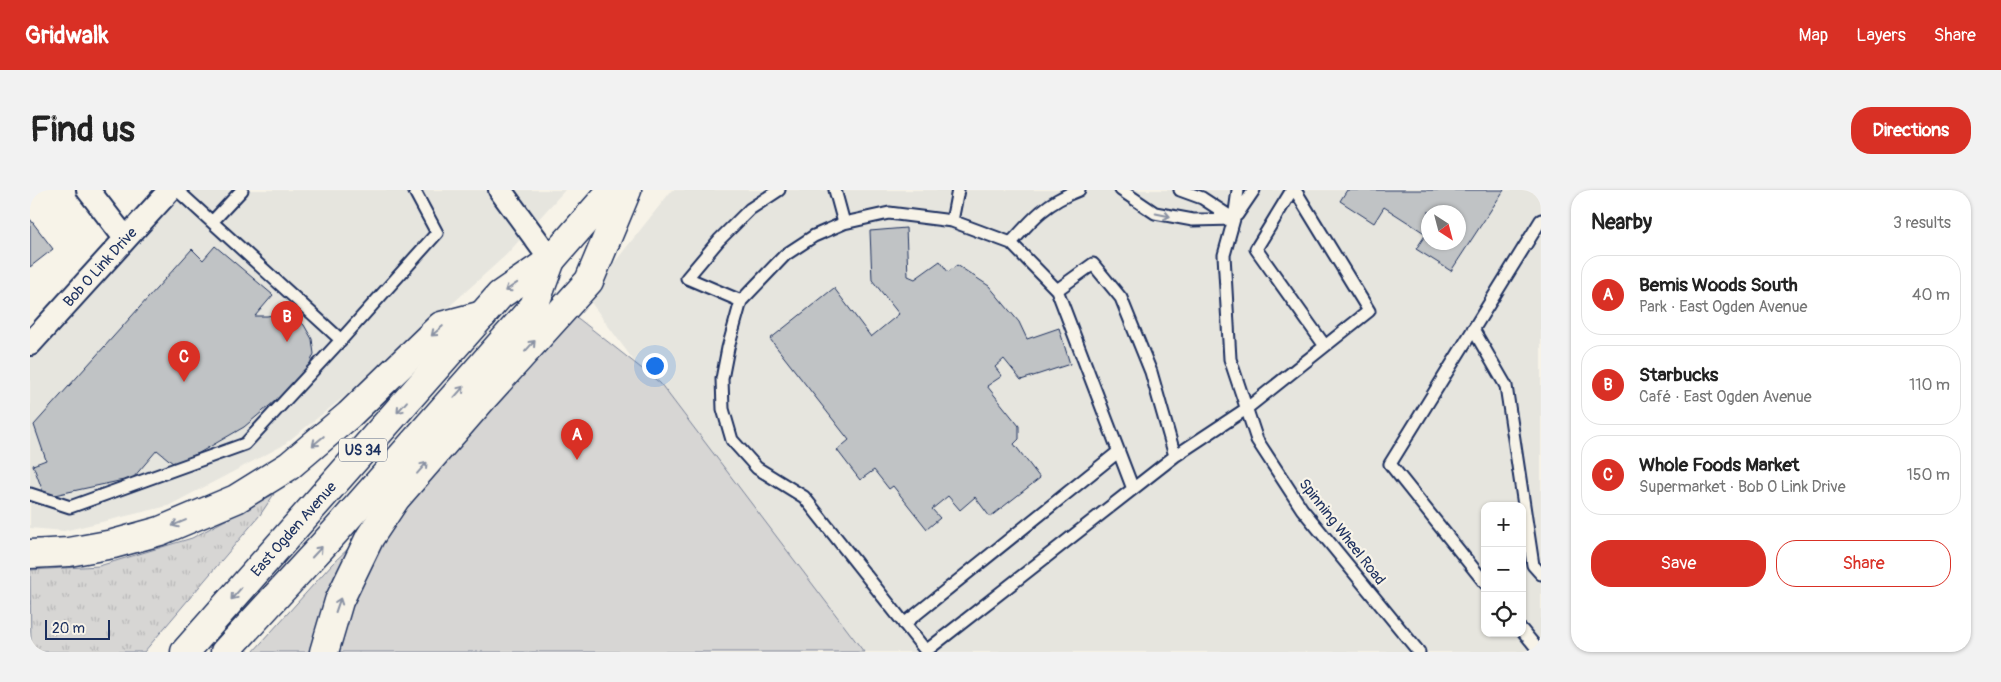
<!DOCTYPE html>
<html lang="en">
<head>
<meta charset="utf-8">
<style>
  :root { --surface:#fff; --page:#f2f2f2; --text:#222; --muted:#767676; --line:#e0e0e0; --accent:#d93025 }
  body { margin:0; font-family:Pangolin,sans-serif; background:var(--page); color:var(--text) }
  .controls { position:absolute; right:15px; bottom:15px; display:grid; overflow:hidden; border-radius:10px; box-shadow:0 1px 4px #0004 }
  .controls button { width:45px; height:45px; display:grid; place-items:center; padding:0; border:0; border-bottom:1px solid var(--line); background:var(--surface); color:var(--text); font:25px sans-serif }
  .compass { position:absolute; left:1391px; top:15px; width:45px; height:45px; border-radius:50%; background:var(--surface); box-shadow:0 1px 4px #0004; rotate:144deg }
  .scale { position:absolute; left:15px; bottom:12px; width:65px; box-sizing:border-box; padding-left:5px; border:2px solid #1b2f5e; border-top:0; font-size:14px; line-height:18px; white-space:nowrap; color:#1b2f5e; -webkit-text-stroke:4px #f7f3e8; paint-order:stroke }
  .you { position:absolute; left:624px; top:175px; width:18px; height:18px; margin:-12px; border:4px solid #fff; border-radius:50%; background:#1a73e8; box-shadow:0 0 0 8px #1a73e833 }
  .badge { display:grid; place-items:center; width:32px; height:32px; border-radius:50%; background:var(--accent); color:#fff; font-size:16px; font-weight:700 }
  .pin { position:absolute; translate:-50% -41px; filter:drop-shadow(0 1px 2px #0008) }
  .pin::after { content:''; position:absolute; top:26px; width:18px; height:15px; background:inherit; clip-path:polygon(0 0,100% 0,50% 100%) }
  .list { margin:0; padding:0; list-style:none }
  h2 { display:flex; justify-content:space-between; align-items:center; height:65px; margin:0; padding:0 20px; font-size:21px }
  h2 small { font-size:16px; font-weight:400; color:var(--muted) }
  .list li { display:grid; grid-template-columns:32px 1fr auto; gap:15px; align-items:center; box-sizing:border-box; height:80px; margin:0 10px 10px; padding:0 10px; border:1px solid var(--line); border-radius:20px }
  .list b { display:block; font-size:19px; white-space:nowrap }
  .list p { margin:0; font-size:16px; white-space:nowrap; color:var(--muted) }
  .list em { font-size:16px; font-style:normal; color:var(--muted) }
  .actions { display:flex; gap:10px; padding:15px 20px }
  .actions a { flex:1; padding:11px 0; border:1px solid var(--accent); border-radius:20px; text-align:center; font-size:18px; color:var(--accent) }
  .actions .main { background:var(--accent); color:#fff }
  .icon { flex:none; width:28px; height:28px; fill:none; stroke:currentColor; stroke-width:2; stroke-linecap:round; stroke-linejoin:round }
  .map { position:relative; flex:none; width:1511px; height:462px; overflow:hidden; border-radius:20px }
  header { display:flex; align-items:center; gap:30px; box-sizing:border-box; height:70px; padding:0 25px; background:var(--accent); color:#fff }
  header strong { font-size:24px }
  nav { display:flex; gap:28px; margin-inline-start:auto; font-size:18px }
  .intro { display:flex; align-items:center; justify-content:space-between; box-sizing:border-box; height:120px; padding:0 30px }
  h1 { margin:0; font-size:35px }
  .button { padding:12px 22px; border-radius:20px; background:var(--accent); color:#fff; font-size:18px; font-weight:700 }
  main { display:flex; gap:30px; padding:0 30px }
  aside { flex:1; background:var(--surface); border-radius:20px; box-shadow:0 1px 4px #0004 }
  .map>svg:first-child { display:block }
  .built { fill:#e6e5de; fill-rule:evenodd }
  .grass { fill:url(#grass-tufts); stroke:#798299 }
  .green { fill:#d7d6d4; stroke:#798299 }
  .building { fill:#c0c3c5; stroke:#1b2f5e; fill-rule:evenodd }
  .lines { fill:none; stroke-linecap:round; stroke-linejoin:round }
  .lane-casing { stroke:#1b2f5e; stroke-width:15 }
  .street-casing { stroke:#1b2f5e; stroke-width:26 }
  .primary-casing { stroke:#1b2f5e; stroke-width:31 }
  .highway-casing { stroke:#1b2f5e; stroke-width:31 }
  .lane { stroke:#f7f3e8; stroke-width:11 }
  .street { stroke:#f7f3e8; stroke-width:22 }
  .primary { stroke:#f7f3e8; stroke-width:28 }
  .highway { stroke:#f7f3e8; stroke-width:28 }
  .oneway { stroke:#8991a3 }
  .labels { text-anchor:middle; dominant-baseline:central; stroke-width:4.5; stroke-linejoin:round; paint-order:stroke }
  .shield { fill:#f7f3e8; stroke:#5d6a87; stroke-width:1 }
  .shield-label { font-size:14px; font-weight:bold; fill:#1b2f5e }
  .street-label { font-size:15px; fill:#1b2f5e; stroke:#f7f3e8 }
</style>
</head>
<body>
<header>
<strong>Gridwalk</strong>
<nav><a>Map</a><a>Layers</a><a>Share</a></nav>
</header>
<div class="intro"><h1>Find us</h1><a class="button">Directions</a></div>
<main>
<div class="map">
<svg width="1511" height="462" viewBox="0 0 1511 462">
  <defs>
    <pattern id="grass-tufts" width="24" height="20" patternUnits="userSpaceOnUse" patternTransform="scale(1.25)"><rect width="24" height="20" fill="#d7d6d4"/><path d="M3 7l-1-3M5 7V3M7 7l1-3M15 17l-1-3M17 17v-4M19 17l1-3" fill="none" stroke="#b8b8b8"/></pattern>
  </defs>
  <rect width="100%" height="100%" fill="#f7f3e8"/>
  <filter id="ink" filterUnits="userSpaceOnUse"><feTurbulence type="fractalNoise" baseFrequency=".02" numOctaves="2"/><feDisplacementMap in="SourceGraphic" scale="10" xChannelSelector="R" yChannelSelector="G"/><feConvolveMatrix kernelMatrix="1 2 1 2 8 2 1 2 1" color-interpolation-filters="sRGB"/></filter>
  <g filter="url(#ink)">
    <!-- built -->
    <path class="built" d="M 138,0 L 535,0 L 476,65 L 358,172 L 252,256 L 138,316 L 34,341 L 0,338 L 0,150 Z
      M 642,0 L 1511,0 L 1511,462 L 824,462 L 662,250 L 557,107 ZM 1398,22 L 1428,22 L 1428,52 L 1398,52 ZM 1455,316 L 1492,316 L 1492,443 L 1455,443 Z"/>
    <!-- grass -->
    <path class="grass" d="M 244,304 L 230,325 L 114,462 L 1,462 L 0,380 L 69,376 L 162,348 Z"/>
    <!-- green -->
    <path class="green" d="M 540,124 L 549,129 L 630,193 L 834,462 L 223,462 L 302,374 L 384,296 Z"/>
    <!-- building -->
    <path class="building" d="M 1317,0 L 1474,0 L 1421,81 L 1386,59 L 1396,44 L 1354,17 L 1344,33 L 1310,11 ZM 1398,22 L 1428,22 L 1428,52 L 1398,52 Z
      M 0,29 L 23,59 L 0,77 Z
      M 876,38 L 878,86 L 885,89 L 910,71 L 918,82 L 927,75 L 959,96 L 989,132 L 997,149 L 1029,138 L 1040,174 L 991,190 L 974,169 L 965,177 L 972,186 L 957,196 L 989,236 L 989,249 L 984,254 L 1010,288 L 960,327 L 945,307 L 930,320 L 918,306 L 902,319 L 910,328 L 897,339 L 863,296 L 859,299 L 844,280 L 830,290 L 807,260 L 819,250 L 740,149 L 804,98 L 841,147 L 869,124 L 842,90 L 840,41 Z
      M 185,56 L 243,105 L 225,126 L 237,126 L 249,124 L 264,126 L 274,135 L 282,149 L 284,164 L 278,178 L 251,206 L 214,237 L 169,263 L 144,274 L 127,260 L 103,288 L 15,307 L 3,275 L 16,270 L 4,235 L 162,59 L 173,70 Z"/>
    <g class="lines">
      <defs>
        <path id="lane" d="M 147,0 L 311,150 L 407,43 L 384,0
          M 805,0 L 814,33
          M 1091,0 L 1125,23 L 1163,30 L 1204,29
          M 1150,0 L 1172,8 L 1204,29
          M 1208,0 L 1204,29 L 1194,65 L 1200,169 L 1227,250 L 1272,319 L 1389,462
          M 1262,0 L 1226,59 L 1295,156
          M 1207,25 L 1224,0
          M 922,31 L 928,0
          M 182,32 L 212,0
          M 981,53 L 1027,100 L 1103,299
          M 1027,100 L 1063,74 L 1091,108 L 1121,182 L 1145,266 L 896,461 L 774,307 L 727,278 L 702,250 L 693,219 L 692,189 L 698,158 L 711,111 L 755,65 L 784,46 L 814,33 L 859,23 L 922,31 L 981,53 C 1003,28 1017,12 1049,0
          M 711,111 L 657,88 L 689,50 L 720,19 L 749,0
          M 1443,139 L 1476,196 L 1503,375 L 1511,384
          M 1145,266 L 1216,219 L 1339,121 L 1265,0
          M 0,304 L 40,317 L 215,254 L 311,150
          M 1455,393 L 1360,274 L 1511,30
          M 874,434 L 1088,262
          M 1492,440 L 1510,462"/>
        <g id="street">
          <path d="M 58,0 L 95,48"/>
          <path d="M 470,0 L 521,70"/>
          <path id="s1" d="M 0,154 L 140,0"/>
        </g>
        <g id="primary">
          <path id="s2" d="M 155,462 L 470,105 L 521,70 L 582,0"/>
          <path d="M 195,462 L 305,342 L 504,116 L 521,70"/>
        </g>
        <path id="highway" d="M 0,364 L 39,362 L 83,354 L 130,341 L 206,309 L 259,276 L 319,225 L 411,136 L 453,125
          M 294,462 L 309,411 L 340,347 L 366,308 L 453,208 L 559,91 L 597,0"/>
      </defs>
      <!-- lane casing -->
      <use href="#lane" class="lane-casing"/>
      <!-- street casing -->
      <use href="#street" class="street-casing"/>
      <!-- primary casing -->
      <use href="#primary" class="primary-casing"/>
      <!-- highway casing -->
      <use href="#highway" class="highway-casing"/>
      <!-- lane -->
      <use href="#lane" class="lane"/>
      <!-- street -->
      <use href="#street" class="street"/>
      <!-- primary -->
      <use href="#primary" class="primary"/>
      <!-- highway -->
      <use href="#highway" class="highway"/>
    </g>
    <!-- one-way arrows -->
    <defs><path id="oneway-shaft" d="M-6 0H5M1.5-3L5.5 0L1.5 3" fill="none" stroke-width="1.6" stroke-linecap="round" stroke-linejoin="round" transform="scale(1.25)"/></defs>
    <g class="oneway">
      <use href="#oneway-shaft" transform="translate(1133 25) rotate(12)"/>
      <use href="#oneway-shaft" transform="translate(481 97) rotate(146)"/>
      <use href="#oneway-shaft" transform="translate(407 141) rotate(140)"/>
      <use href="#oneway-shaft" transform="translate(500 156) rotate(-48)"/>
      <use href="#oneway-shaft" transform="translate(429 202) rotate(-49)"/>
      <use href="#oneway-shaft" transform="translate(372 217) rotate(131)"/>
      <use href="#oneway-shaft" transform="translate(288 251) rotate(140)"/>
      <use href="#oneway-shaft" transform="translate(392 278) rotate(-49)"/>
      <use href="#oneway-shaft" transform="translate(149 333) rotate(157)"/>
      <use href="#oneway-shaft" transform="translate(287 362) rotate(-47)"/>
      <use href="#oneway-shaft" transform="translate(206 404) rotate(131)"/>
      <use href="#oneway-shaft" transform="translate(308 415) rotate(-71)"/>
    </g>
  </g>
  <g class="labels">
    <!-- shield labels -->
    <rect class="shield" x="309" y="248.5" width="48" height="23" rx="4"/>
    <g class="shield-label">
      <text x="333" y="260">US 34</text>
    </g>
    <!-- street labels -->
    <g class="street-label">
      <text stroke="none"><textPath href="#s1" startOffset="104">Bob O Link Drive</textPath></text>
      <text stroke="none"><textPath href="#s2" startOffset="164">East Ogden Avenue</textPath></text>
      <text transform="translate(1312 342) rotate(52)">Spinning Wheel Road</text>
    </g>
  </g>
</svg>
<div class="controls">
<button>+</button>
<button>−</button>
<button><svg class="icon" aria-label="locate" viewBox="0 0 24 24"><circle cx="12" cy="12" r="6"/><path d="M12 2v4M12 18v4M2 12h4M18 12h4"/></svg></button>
</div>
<svg class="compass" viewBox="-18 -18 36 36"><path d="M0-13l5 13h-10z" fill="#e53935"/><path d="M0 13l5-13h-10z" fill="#767676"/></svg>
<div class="scale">20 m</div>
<div class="you"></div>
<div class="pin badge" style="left:547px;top:270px">A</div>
<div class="pin badge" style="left:257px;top:152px">B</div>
<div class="pin badge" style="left:154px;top:192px">C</div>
</div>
<aside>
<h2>Nearby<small>3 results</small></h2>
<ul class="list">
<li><span class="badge">A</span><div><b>Bemis Woods South</b><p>Park · East Ogden Avenue</p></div><em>40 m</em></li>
<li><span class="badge">B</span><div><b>Starbucks</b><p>Café · East Ogden Avenue</p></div><em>110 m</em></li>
<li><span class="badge">C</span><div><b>Whole Foods Market</b><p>Supermarket · Bob O Link Drive</p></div><em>150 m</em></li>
</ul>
<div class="actions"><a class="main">Save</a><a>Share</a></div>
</aside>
</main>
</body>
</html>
